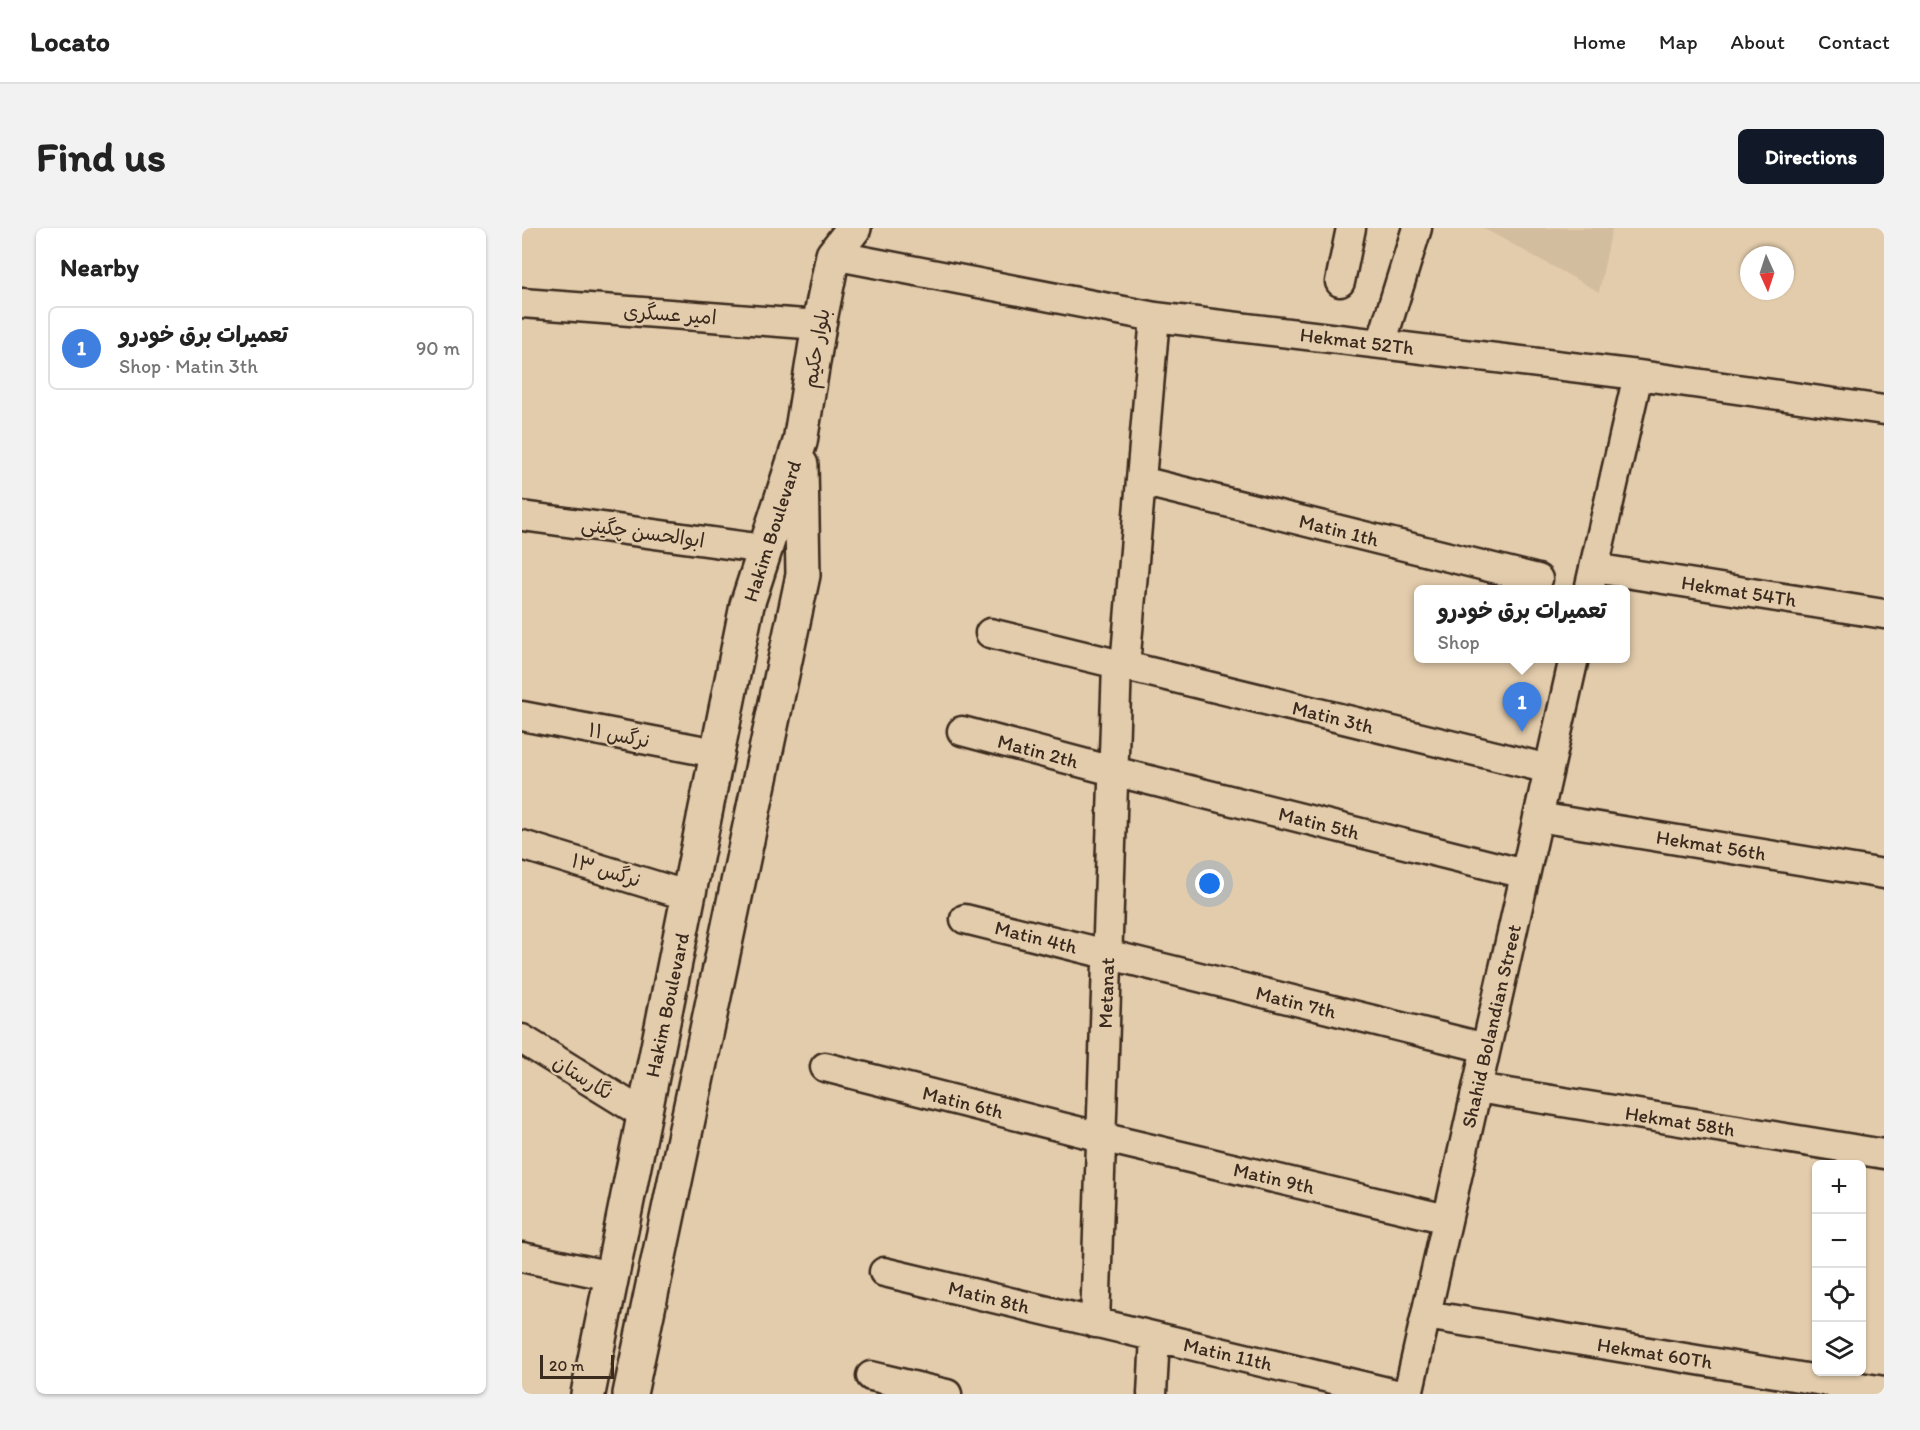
<!DOCTYPE html>
<html lang="en">
<head>
<meta charset="utf-8">
<style>
  :root { --surface:#fff; --page:#f2f2f2; --text:#222; --muted:#767676; --line:#e0e0e0; --accent:#111827 }
  body { margin:0; font-family:Itim,"Playpen Sans Arabic",sans-serif; background:var(--page); color:var(--text) }
  .controls { position:absolute; right:18px; bottom:18px; display:grid; overflow:hidden; border-radius:9px; box-shadow:0 2px 4px #0004 }
  .controls button { width:54px; height:54px; display:grid; place-items:center; padding:0; border:0; border-bottom:2px solid var(--line); background:var(--surface); color:var(--text); font:30px sans-serif }
  .compass { position:absolute; left:1218px; top:18px; width:54px; height:54px; border-radius:50%; background:var(--surface); box-shadow:0 2px 4px #0004; rotate:177deg }
  .scale { position:absolute; left:18px; bottom:15px; width:74px; box-sizing:border-box; padding-left:6px; border:3px solid #3b2a1e; border-top:0; font-size:16px; line-height:21px; white-space:nowrap; color:#3b2a1e; -webkit-text-stroke:4px #e3ccac; paint-order:stroke }
  .you { position:absolute; left:688px; top:656px; width:21px; height:21px; margin:-15px; border:4px solid #fff; border-radius:50%; background:#1a73e8; box-shadow:0 0 0 9px #1a73e833 }
  .badge { display:grid; place-items:center; width:39px; height:39px; border-radius:50%; background:var(--accent); color:#fff; font-size:20px; font-weight:700 }
  .pin { position:absolute; translate:-50% -50px; filter:drop-shadow(0 2px 3px #0008) }
  .pin::after { content:''; position:absolute; top:32px; width:21px; height:18px; background:inherit; clip-path:polygon(0 0,100% 0,50% 100%) }
  .popup { position:absolute; left:892px; top:357px; width:216px; height:78px; box-sizing:border-box; display:grid; place-content:center; border-radius:9px; background:var(--surface); filter:drop-shadow(0 2px 4px #0005); font-size:20px; white-space:nowrap; color:var(--muted) }
  .popup b { font-size:22px; color:var(--text) }
  .popup::after { content:''; position:absolute; left:50%; top:100%; margin-left:-12px; border:12px solid transparent; border-top-color:var(--surface) }
  .list { margin:0; padding:0; list-style:none }
  h2 { display:flex; justify-content:space-between; align-items:center; height:78px; margin:0; padding:0 24px; font-size:26px }
  h2 small { font-size:20px; font-weight:400; color:var(--muted) }
  .list li { display:grid; grid-template-columns:39px 1fr auto; gap:18px; align-items:center; box-sizing:border-box; height:84px; margin:0 12px 12px; padding:0 12px; border:2px solid var(--line); border-radius:9px }
  .list b { display:block; font-size:22px; white-space:nowrap }
  .list p { margin:0; font-size:20px; white-space:nowrap; color:var(--muted) }
  .list em { font-size:20px; font-style:normal; color:var(--muted) }
  .icon { flex:none; width:33px; height:33px; fill:none; stroke:currentColor; stroke-width:2; stroke-linecap:round; stroke-linejoin:round }
  .map { position:relative; flex:none; width:1362px; height:1166px; overflow:hidden; border-radius:9px }
  header { display:flex; align-items:center; gap:36px; box-sizing:border-box; height:84px; padding:0 30px; background:var(--surface); border-bottom:2px solid var(--line) }
  header strong { font-size:28px }
  nav { display:flex; gap:33px; margin-inline-start:auto; font-size:21px }
  .intro { display:flex; align-items:center; justify-content:space-between; box-sizing:border-box; height:144px; padding:0 36px }
  h1 { margin:0; font-size:42px }
  .button { padding:15px 27px; border-radius:9px; background:var(--accent); color:#fff; font-size:21px; font-weight:700 }
  main { display:flex; gap:36px; padding:0 36px }
  aside { flex:1; background:var(--surface); border-radius:9px; box-shadow:0 2px 4px #0004 }
  .map>svg:first-child { display:block }
  .built { fill:#d3bd9f }
  .lines { fill:none; stroke-linecap:round; stroke-linejoin:round }
  .minor-casing { stroke:#3b2a1e; stroke-width:33 }
  .major-casing { stroke:#3b2a1e; stroke-width:38 }
  .minor { stroke:#e3ccac; stroke-width:28 }
  .major { stroke:#e3ccac; stroke-width:33 }
  .labels { text-anchor:middle; dominant-baseline:central; stroke-width:4.5; stroke-linejoin:round; paint-order:stroke }
  .street-label { font-size:20px; fill:#3b2a1e; stroke:#e3ccac }
</style>
</head>
<body>
<header>
<strong>Locato</strong>
<nav><a>Home</a><a>Map</a><a>About</a><a>Contact</a></nav>
</header>
<div class="intro"><h1>Find us</h1><a class="button">Directions</a></div>
<main>
<aside>
<h2>Nearby<small></small></h2>
<ul class="list">
<li><span class="badge" style="background:#3f7fe0">1</span><div><b>تعمیرات برق خودرو</b><p>Shop · Matin 3th</p></div><em>90 m</em></li>
</ul>
</aside>
<div class="map">
<svg width="1362" height="1166" viewBox="0 0 1362 1166">
  <rect width="100%" height="100%" fill="#e3ccac"/>
  <filter id="ink" filterUnits="userSpaceOnUse"><feTurbulence type="fractalNoise" baseFrequency=".0167" numOctaves="2"/><feDisplacementMap in="SourceGraphic" scale="12" xChannelSelector="R" yChannelSelector="G"/><feConvolveMatrix kernelMatrix="1 2 1 2 8 2 1 2 1" color-interpolation-filters="sRGB"/></filter>
  <g filter="url(#ink)">
    <!-- built -->
    <path class="built" d="M 961,0 L 1090,0 L 1077,64 Z"/>
    <g class="lines">
      <defs>
        <path id="minor" d="M 311,27 L 633,89 L 1116,147 L 1362,182
          M 818,54 L 829,0
          M 0,75 L 297,97
          M 859,116 L 895,0
          M 619,253 L 1016,351
          M 0,288 L 242,321
          M 1072,340 L 1362,386
          M 1067,362 L 1116,147
          M 468,405 L 1027,541
          M 603,438 L 633,89
          M 0,488 L 194,525
          M 440,503 L 591,543 L 1003,646
          M 1016,589 L 1362,646
          M 0,617 L 167,668
          M 443,691 L 964,820
          M 0,811 L 123,887
          M 303,839 L 579,909 L 925,991
          M 955,860 L 1362,926
          M 0,1029 L 89,1048
          M 362,1044 L 874,1166
          M 904,1087 L 1362,1163
          M 573,1095 L 595,436
          M 349,1148 L 425,1166
          M 630,1166 L 633,1109
          M 886,1166 L 1052,430"/>
        <path id="major" d="M 66,1166 L 225,377 L 278,214 L 297,97 L 311,27 L 332,0
          M 108,1166 L 281,347 L 279,237"/>
      </defs>
      <!-- minor casing -->
      <use href="#minor" class="minor-casing"/>
      <!-- major casing -->
      <use href="#major" class="major-casing"/>
      <!-- minor -->
      <use href="#minor" class="minor"/>
      <!-- major -->
      <use href="#major" class="major"/>
    </g>
  </g>
  <g class="labels">
    <!-- street labels -->
    <g class="street-label">
      <text transform="translate(148 86) rotate(4)">امیر عسگری</text>
      <text transform="translate(835 113) rotate(7)">Hekmat 52Th</text>
      <text transform="translate(294 120) rotate(-80)">بلوار حکیم</text>
      <text transform="translate(817 302) rotate(14)">Matin 1th</text>
      <text transform="translate(250 303) rotate(-72)">Hakim Boulevard</text>
      <text transform="translate(121 304) rotate(8)">ابوالحسن چگینی</text>
      <text transform="translate(1217 363) rotate(9)">Hekmat 54Th</text>
      <text transform="translate(811 489) rotate(14)">Matin 3th</text>
      <text transform="translate(97 507) rotate(11)">نرگس ۱۱</text>
      <text transform="translate(516 523) rotate(15)">Matin 2th</text>
      <text transform="translate(797 595) rotate(14)">Matin 5th</text>
      <text transform="translate(1189 617) rotate(9)">Hekmat 56th</text>
      <text transform="translate(84 642) rotate(17)">نرگس ۱۳</text>
      <text transform="translate(514 709) rotate(14)">Matin 4th</text>
      <text transform="translate(584 765) rotate(-88)">Metanat</text>
      <text transform="translate(774 774) rotate(14)">Matin 7th</text>
      <text transform="translate(145 777) rotate(-78)">Hakim Boulevard</text>
      <text transform="translate(969 798) rotate(-77)">Shahid Bolandian Street</text>
      <text transform="translate(61 849) rotate(32)">نگارستان</text>
      <text transform="translate(441 874) rotate(14)">Matin 6th</text>
      <text transform="translate(1158 893) rotate(9)">Hekmat 58th</text>
      <text transform="translate(752 950) rotate(13)">Matin 9th</text>
      <text transform="translate(467 1069) rotate(14)">Matin 8th</text>
      <text transform="translate(1133 1125) rotate(9)">Hekmat 60Th</text>
      <text transform="translate(706 1126) rotate(13)">Matin 11th</text>
    </g>
  </g>
</svg>
<div class="controls">
<button>+</button>
<button>−</button>
<button><svg class="icon" aria-label="locate" viewBox="0 0 24 24"><circle cx="12" cy="12" r="6"/><path d="M12 2v4M12 18v4M2 12h4M18 12h4"/></svg></button>
<button><svg class="icon" aria-label="layers" viewBox="0 0 24 24"><path d="M12 4l9 5-9 5-9-5zM3 14l9 5 9-5"/></svg></button>
</div>
<svg class="compass" viewBox="-18 -18 36 36"><path d="M0-13l5 13h-10z" fill="#e53935"/><path d="M0 13l5-13h-10z" fill="#767676"/></svg>
<div class="scale">20 m</div>
<div class="you"></div>
<div class="pin badge" style="left:1000px;top:504px;background:#3f7fe0">1</div>
<div class="popup"><b>تعمیرات برق خودرو</b>Shop</div>
</div>
</main>
</body>
</html>
